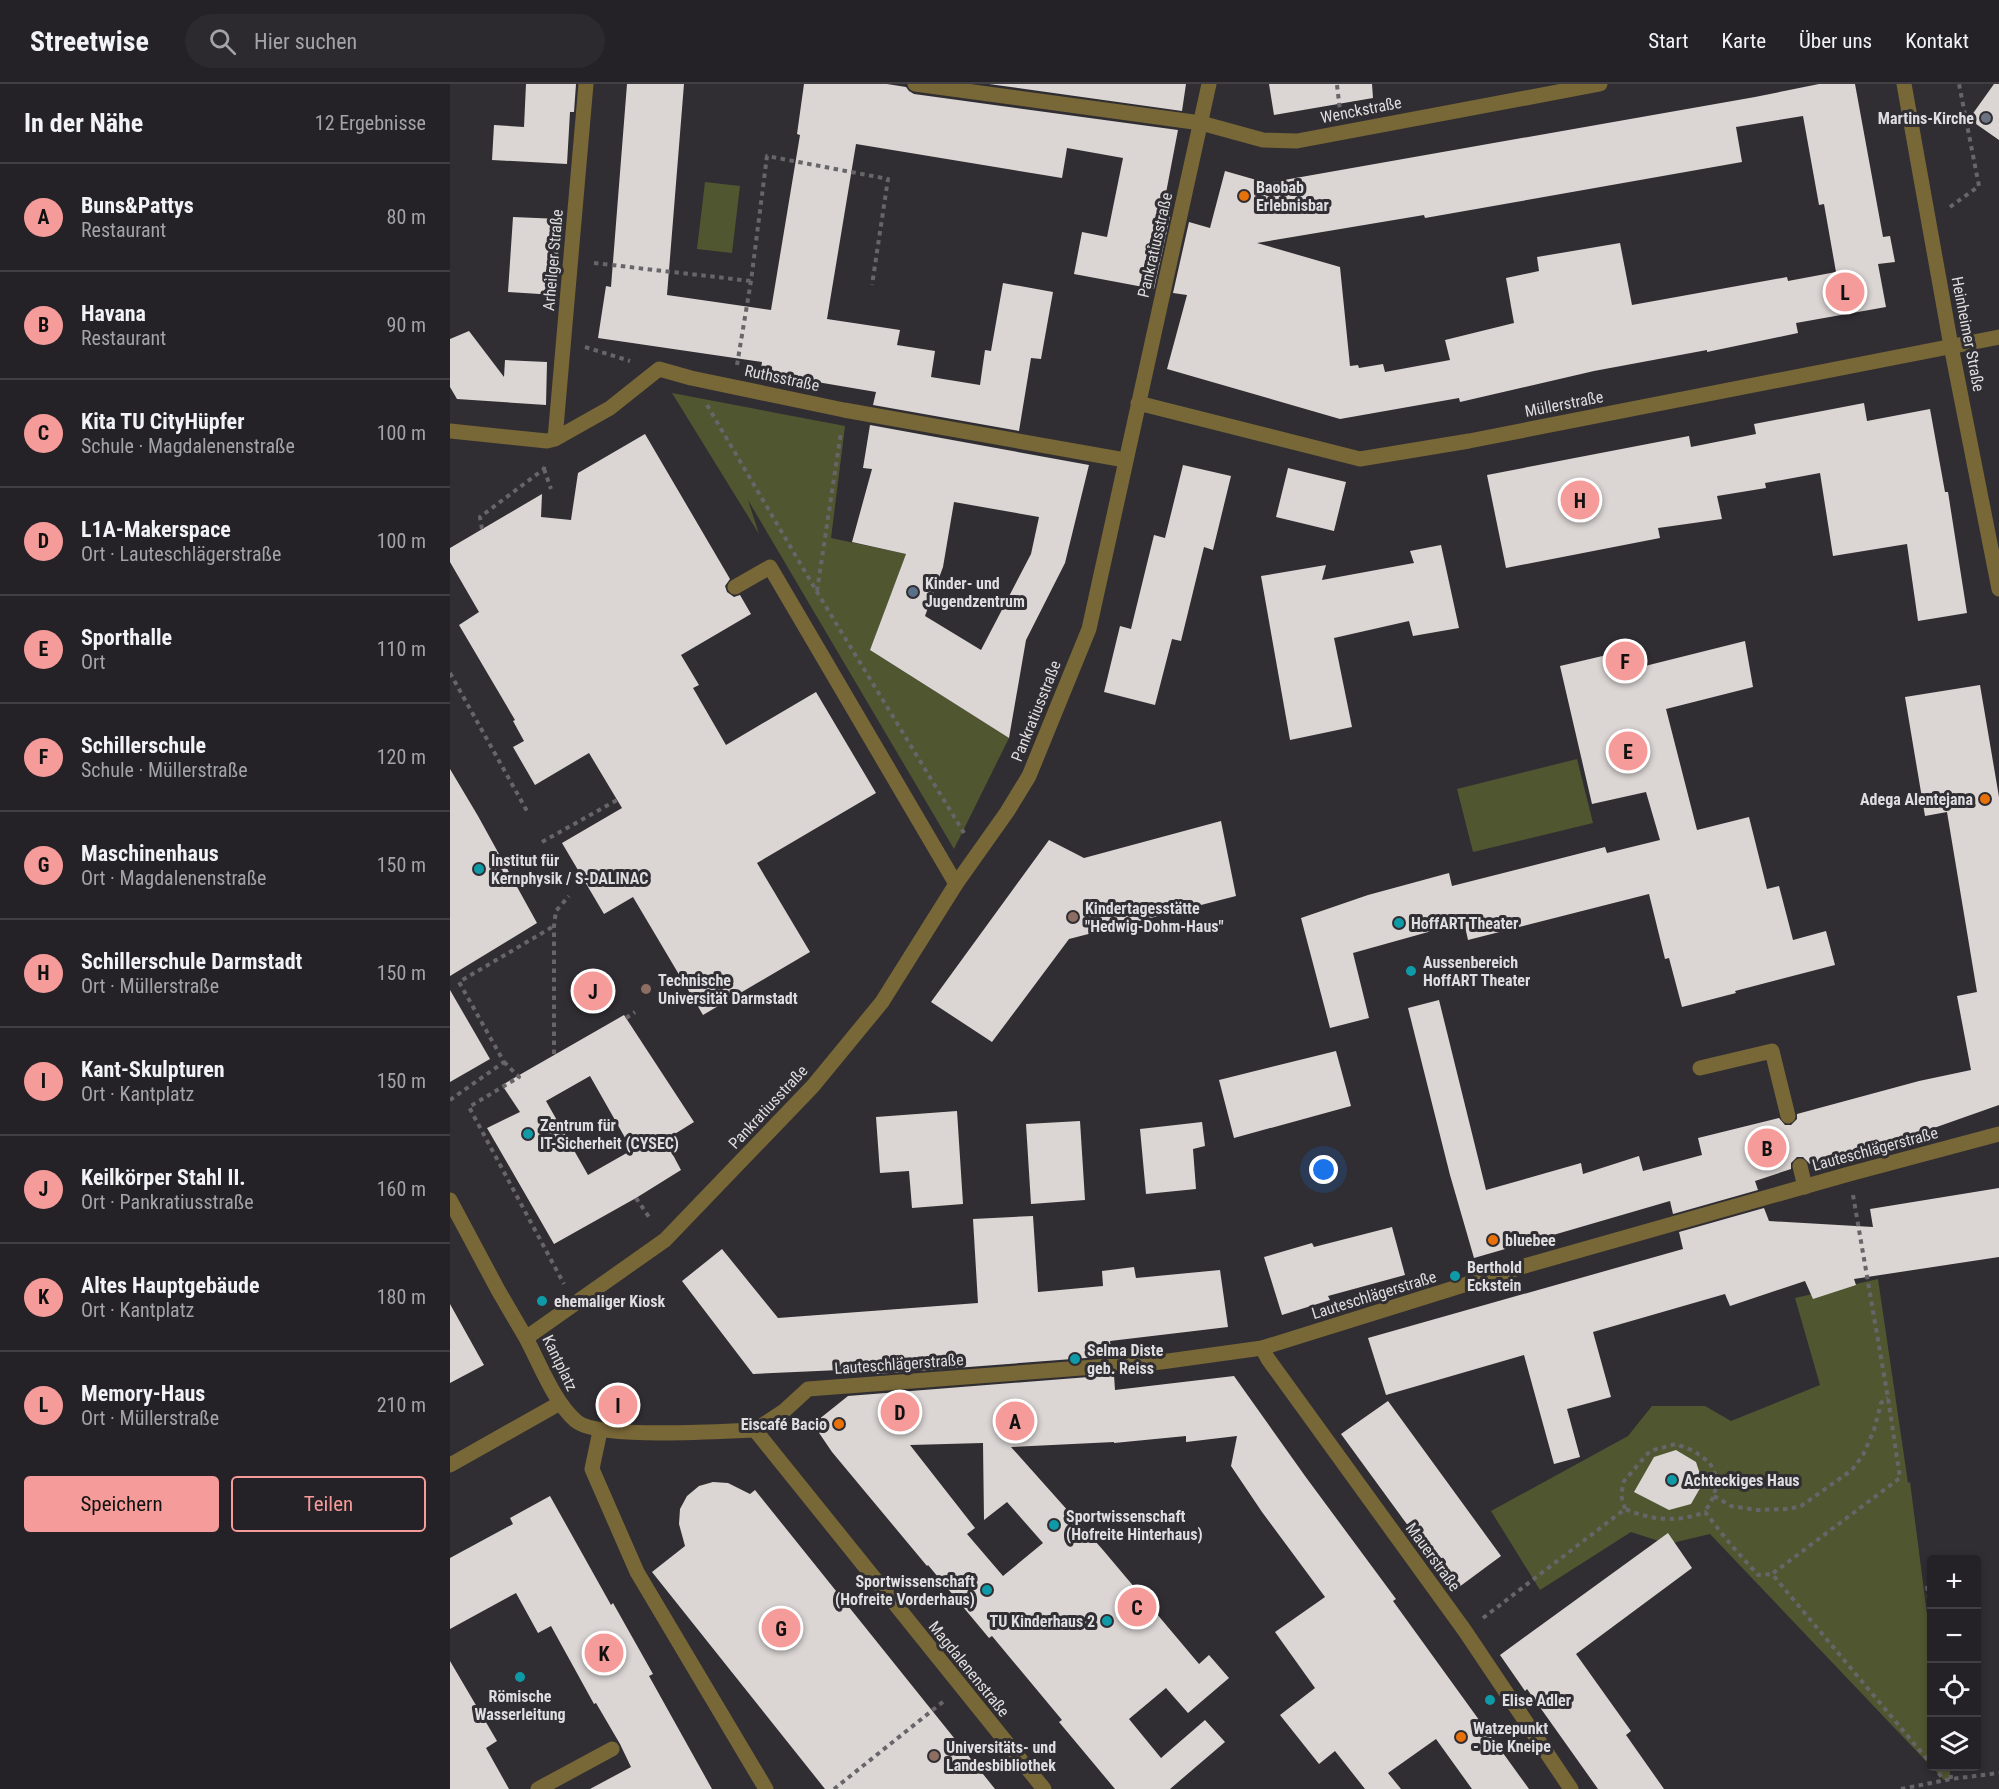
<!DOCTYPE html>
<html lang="de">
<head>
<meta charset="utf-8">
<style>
  :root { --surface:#242226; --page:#2c2a2e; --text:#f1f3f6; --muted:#a3a4a7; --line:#413f43; --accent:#f59b99 }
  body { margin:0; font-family:"Roboto Condensed",sans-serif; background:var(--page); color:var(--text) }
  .controls { position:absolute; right:18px; bottom:18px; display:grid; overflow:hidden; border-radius:6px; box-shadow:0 3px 9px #0003 }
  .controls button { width:54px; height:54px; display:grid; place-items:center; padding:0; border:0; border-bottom:2px solid var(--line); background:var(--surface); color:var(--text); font:30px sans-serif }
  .you { position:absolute; left:874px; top:1086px; width:21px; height:21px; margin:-15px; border:4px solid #fff; border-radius:50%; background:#1a73e8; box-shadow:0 0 0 9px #1a73e833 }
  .badge { display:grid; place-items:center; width:39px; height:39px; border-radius:50%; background:var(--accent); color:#111; font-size:20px; font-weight:700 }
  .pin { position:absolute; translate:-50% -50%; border:3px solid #fff; box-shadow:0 2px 6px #0006 }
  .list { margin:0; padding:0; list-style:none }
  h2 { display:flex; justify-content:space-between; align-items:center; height:78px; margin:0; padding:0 24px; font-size:26px }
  h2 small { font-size:20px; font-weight:400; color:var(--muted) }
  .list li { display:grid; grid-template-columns:39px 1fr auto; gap:18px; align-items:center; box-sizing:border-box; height:108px; padding:0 24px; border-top:2px solid var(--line) }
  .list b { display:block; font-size:22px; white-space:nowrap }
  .list p { margin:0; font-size:20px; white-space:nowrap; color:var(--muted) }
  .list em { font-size:20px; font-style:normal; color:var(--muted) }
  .actions { display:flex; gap:12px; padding:18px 24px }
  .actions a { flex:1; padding:14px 0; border:2px solid var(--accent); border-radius:6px; text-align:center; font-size:21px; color:var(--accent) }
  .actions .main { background:var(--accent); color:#111 }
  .icon { flex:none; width:33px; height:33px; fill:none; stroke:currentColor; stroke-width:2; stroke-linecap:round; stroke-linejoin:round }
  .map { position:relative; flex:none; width:1549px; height:1705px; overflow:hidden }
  header { display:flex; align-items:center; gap:36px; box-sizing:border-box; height:84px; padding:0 30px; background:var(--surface); border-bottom:2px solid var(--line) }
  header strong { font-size:28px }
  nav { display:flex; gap:33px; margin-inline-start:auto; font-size:21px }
  .search { width:420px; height:54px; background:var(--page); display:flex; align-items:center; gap:15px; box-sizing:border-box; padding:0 21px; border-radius:33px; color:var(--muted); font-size:22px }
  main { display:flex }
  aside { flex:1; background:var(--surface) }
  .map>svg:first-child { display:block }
  .green { fill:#505730 }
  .building { fill:#dbd6d4; fill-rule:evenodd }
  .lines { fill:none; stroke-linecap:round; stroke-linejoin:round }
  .path { stroke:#676569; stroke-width:4; stroke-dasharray:4.5 4.5; stroke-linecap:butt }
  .service { stroke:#786737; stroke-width:15 }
  .minor { stroke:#786737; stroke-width:15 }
  .tertiary { stroke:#786737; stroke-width:15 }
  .worship-dot { fill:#6b7280; stroke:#302e32; stroke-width:2 }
  .food-dot { fill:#e8710a; stroke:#302e32; stroke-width:2 }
  .service-dot { fill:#5c6f8a; stroke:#302e32; stroke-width:2 }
  .culture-dot { fill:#0f9aa8; stroke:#302e32; stroke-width:2 }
  .education-dot { fill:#8d6e63; stroke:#302e32; stroke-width:2 }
  .labels { text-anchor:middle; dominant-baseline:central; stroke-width:6; stroke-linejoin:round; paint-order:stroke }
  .street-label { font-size:16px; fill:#dedddf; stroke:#302e32 }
  .poi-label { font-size:16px; font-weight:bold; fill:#dedddf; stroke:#302e32; text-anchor:start }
</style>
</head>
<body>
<header>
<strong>Streetwise</strong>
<div class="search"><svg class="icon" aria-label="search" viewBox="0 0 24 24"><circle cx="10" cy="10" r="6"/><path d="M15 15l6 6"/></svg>Hier suchen</div>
<nav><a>Start</a><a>Karte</a><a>Über uns</a><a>Kontakt</a></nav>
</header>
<main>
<aside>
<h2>In der Nähe<small>12 Ergebnisse</small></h2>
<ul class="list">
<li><span class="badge">A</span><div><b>Buns&amp;Pattys</b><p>Restaurant</p></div><em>80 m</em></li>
<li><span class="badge">B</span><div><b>Havana</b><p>Restaurant</p></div><em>90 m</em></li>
<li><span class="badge">C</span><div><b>Kita TU CityHüpfer</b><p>Schule · Magdalenenstraße</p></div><em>100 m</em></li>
<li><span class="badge">D</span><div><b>L1A-Makerspace</b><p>Ort · Lauteschlägerstraße</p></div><em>100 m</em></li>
<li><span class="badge">E</span><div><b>Sporthalle</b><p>Ort</p></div><em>110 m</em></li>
<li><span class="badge">F</span><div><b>Schillerschule</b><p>Schule · Müllerstraße</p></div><em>120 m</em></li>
<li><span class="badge">G</span><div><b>Maschinenhaus</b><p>Ort · Magdalenenstraße</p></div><em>150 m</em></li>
<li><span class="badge">H</span><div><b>Schillerschule Darmstadt</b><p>Ort · Müllerstraße</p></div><em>150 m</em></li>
<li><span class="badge">I</span><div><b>Kant-Skulpturen</b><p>Ort · Kantplatz</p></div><em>150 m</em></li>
<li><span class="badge">J</span><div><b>Keilkörper Stahl II.</b><p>Ort · Pankratiusstraße</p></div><em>160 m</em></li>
<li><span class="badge">K</span><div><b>Altes Hauptgebäude</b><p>Ort · Kantplatz</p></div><em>180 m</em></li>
<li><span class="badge">L</span><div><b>Memory-Haus</b><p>Ort · Müllerstraße</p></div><em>210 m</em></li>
</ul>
<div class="actions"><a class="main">Speichern</a><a>Teilen</a></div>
</aside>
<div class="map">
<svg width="1549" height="1705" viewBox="0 0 1549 1705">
  <rect width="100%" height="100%" fill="#302e32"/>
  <!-- green -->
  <path class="green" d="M 255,98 L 290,102 L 282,169 L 247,165 Z
    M 222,309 L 395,342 L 381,454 L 456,470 L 420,566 L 559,654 L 504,765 L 298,416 L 309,450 Z
    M 1127,675 L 1143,739 L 1023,768 L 1007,705 Z
    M 1428,1195 L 1458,1399 L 1460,1398 L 1481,1561 L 1482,1682 L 1499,1683 L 1501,1695 L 1494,1696 L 1260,1450 L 1218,1460 L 1181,1448 L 1090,1506 L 1041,1427 L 1178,1352 L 1202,1322 L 1255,1322 L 1281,1337 L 1370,1301 L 1345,1214 Z"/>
  <!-- building -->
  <path class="building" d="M 76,0 L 126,0 L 124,28 L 120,28 L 117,80 L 42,76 L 44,41 L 74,43 Z
    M 177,0 L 234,0 L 217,211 L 321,226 L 350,51 L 347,50 L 354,0 L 437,0 L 456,3 L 459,7 L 464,10 L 728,46 L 712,130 L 720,133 L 704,205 L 624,190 L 632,148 L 657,153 L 673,74 L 617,64 L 612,94 L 406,60 L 377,235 L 450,246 L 447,261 L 485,267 L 481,293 L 530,301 L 535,266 L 541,267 L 553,199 L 603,208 L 591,275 L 581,274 L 569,347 L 423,321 L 426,308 L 367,298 L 366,301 L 310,292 L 312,278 L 148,254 L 156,202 L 161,203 Z
    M 539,0 L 736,0 L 732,27 Z
    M 819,0 L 922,0 L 923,14 L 824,31 Z
    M 1369,0 L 1405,0 L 1433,153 L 1440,152 L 1445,178 L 1428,180 L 1436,223 L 1346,239 L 1348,249 L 1257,268 L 1257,266 L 1144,287 L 1010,318 L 1009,314 L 890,335 L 717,285 L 737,211 L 723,209 L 739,138 L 760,144 L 775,87 L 817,99 L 1305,13 ZM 1353,32 L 1369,121 L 1374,120 L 1386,188 L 1338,197 L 1337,193 L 1182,221 L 1170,159 L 1087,173 L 1089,187 L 1056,194 L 1064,239 L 995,256 L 1000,276 L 935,288 L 933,280 L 909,284 L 908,281 L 900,282 L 890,183 L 807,159 L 974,131 L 975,134 L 1292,78 L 1286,43 Z
    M 1544,0 L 1549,0 L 1549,56 L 1519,35 Z
    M 63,133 L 110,135 L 106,211 L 58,208 Z
    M 19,247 L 54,293 L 55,276 L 97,278 L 96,321 L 7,315 L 0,303 L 0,255 Z
    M 1414,319 L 1417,337 L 1480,325 L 1495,408 L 1498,408 L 1517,529 L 1468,537 L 1457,460 L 1383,472 L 1370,389 L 1315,399 L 1316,404 L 1267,412 L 1272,435 L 1208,444 L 1210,454 L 1056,484 L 1037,391 L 1239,352 L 1241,363 L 1306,350 L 1304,340 Z
    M 420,341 L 639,381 L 615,479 L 576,556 L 559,654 L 420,566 L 456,470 L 402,458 L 422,385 L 413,384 ZM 504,418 L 589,433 L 581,470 L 531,566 L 475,532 L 493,483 Z
    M 195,350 L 280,495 L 275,502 L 277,508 L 284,513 L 290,511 L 301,530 L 231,571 L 249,601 L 243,604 L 276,661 L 366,608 L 426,709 L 307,779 L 360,868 L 253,931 L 183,813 L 154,830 L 112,759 L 172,724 L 139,669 L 85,701 L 63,663 L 74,657 L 63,637 L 65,636 L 9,541 L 29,528 L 0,478 L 0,464 L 92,410 L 91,433 L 121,436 L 128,389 Z
    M 733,381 L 781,392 L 763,466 L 754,463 L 731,557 L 722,555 L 705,621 L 654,608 L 670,542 L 681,545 L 704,451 L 715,454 Z
    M 838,384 L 896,398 L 884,447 L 826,433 Z
    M 991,461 L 1009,544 L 963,552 L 959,537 L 884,554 L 902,643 L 840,656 L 811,492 L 876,481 L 872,496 L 964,479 L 960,467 Z
    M 1295,557 L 1303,603 L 1216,625 L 1247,746 L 1299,733 L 1317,805 L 1329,802 L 1343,856 L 1376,847 L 1385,881 L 1285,907 L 1286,909 L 1232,923 L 1219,874 L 1215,875 L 1199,810 L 1018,856 L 1014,838 L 903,869 L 919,934 L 880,944 L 851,834 L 918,811 L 999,789 L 1002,802 L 1155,763 L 1157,769 L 1210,756 L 1196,708 L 1142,720 L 1110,582 L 1178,566 L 1183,585 Z
    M 1530,601 L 1549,713 L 1549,1021 L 1481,1045 L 1360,1080 L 1353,1073 L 1347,1073 L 1341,1079 L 1341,1085 L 1305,1097 L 1308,1106 L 1223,1130 L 1220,1117 L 1024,1174 L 1000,1091 L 958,924 L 989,916 L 1036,1106 L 1131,1079 L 1133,1090 L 1189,1072 L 1193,1087 L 1252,1071 L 1248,1054 L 1329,1034 L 1335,1041 L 1341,1041 L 1347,1035 L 1347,1030 L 1469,997 L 1521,986 L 1507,912 L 1527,908 L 1497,728 L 1475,732 L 1455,613 Z
    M 0,685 L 28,732 L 87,839 L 0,892 Z
    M 771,737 L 786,812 L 619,855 L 542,958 L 481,918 L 599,756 L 634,774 Z
    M 0,906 L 40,975 L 0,998 Z
    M 174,931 L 244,1038 L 215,1056 L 231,1086 L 186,1114 L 104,1160 L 37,1044 L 70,1028 L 52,1001 ZM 140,992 L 182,1066 L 138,1091 L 96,1017 Z
    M 886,967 L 901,1022 L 784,1054 L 769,996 Z
    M 507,1027 L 513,1120 L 462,1124 L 459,1087 L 430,1089 L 426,1033 Z
    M 630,1037 L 635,1116 L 581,1120 L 576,1040 Z
    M 752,1038 L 755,1062 L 743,1065 L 746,1105 L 696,1110 L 690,1045 Z
    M 1549,1104 L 1549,1173 L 1404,1195 L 1406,1201 L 1363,1215 L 1355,1197 L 1280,1222 L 1275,1210 L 1143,1248 L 1161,1313 L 1117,1325 L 1130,1373 L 1104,1380 L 1074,1271 L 936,1311 L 918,1254 L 1233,1165 L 1229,1148 L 1314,1124 L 1319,1137 L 1423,1143 L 1420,1125 Z
    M 583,1132 L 588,1208 L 653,1202 L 652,1187 L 684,1183 L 686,1194 L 770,1186 L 778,1243 L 660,1257 L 662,1272 L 426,1290 L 434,1284 L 303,1290 L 232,1197 L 272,1165 L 328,1234 L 528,1219 L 523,1135 Z
    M 942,1143 L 955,1191 L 878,1212 L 880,1216 L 832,1231 L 814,1173 L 862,1159 L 864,1163 Z
    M 0,1220 L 34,1281 L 0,1299 Z
    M 664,1291 L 665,1306 L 784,1292 L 855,1392 L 946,1515 L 943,1517 L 1079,1705 L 1022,1705 L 986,1655 L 938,1689 L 951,1705 L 915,1705 L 885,1667 L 869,1680 L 830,1631 L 865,1604 L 825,1548 L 875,1513 L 812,1428 L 781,1382 L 787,1352 L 736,1358 L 736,1352 L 664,1359 L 664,1358 L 561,1363 L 653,1466 L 749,1580 L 759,1571 L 779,1594 L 738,1629 L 716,1604 L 679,1635 L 711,1674 L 755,1636 L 775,1658 L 720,1705 L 665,1705 L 609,1638 L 612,1636 L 542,1552 L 539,1554 L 478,1481 L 477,1482 L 382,1368 L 363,1340 L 398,1312 ZM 533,1359 L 534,1436 L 557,1418 L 593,1459 L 553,1492 L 517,1450 L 525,1444 L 460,1361 Z
    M 938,1317 L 1051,1472 L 1005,1506 L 891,1350 Z
    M 1226,1366 L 1246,1378 L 1253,1399 L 1241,1420 L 1219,1426 L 1184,1408 L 1204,1373 Z
    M 263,1398 L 278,1399 L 300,1410 L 305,1406 L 545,1705 L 375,1705 L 202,1488 L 235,1462 L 229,1440 L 230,1425 L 237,1412 L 249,1402 Z
    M 100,1412 L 161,1521 L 163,1519 L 203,1590 L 199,1592 L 262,1705 L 140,1705 L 181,1683 L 170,1660 L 146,1619 L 144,1620 L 101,1542 L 88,1549 L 66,1509 L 0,1545 L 0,1474 L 63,1440 L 60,1434 Z
    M 1218,1449 L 1242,1484 L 1126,1570 L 1181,1647 L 1176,1651 L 1214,1705 L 1148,1705 L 1077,1605 L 1075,1607 L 1050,1571 Z
    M 0,1577 L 47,1657 L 36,1664 L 59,1705 L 0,1705 Z"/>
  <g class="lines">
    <!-- path -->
    <path class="path" d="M 887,1 L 890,27
      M 1500,123 L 1529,102 L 1509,0
      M 144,179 L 301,197
      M 135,263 L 180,277
      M 287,281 L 301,197 L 317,72 L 438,95 L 422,201
      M 257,321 L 367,508 L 514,749
      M 94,385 L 101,405
      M 32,445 L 30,433 L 94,385 L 95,379
      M 367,507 L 391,348
      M 0,589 L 77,727
      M 92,758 L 167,716
      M 176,934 L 185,928
      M 104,970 L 104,842 L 106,827 L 119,812
      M 54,978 L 69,993 L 19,1023 L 114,1200
      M 0,1016 L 54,978 L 9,898 L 104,842
      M 1403,1111 L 1438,1314 L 1450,1394 L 1322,1490 L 1482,1681
      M 186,1114 L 201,1136
      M 1264,1412 L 1281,1422 L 1307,1426 L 1339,1425 L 1351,1422 L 1402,1386 L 1413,1371 L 1424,1346 L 1431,1319 L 1438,1314
      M 1175,1425 L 1171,1411 L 1174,1397 L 1200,1367 L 1226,1360 L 1244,1367 L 1260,1379 L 1267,1395 L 1264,1412 L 1255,1428
      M 1477,1502 L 1482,1534
      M 1033,1534 L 1175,1425 C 1201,1436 1228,1439 1255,1428 L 1281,1461 L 1308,1491 L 1322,1490
      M 1483,1682 L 1494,1696
      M 1500,1682 L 1501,1695
      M 384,1705 L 494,1617
      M 1451,1705 L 1501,1695 L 1549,1689"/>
    <!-- service -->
    <path class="service" d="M 285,503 L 320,483 L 506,800
      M 1250,984 L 1322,967 L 1338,1032
      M 1350,1082 L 1355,1103
      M 150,1347 L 142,1385 L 187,1488 L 316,1705
      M 88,1705 L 162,1665"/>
    <!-- minor -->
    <path class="minor" d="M 465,0 L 751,39 L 813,56 L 847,57 L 1150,0
      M 688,319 L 910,375 L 1019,357 L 1549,253
      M 0,347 L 97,357 L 105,355 L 160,324 L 209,285 L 241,294 L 394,326 L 675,376
      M 105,355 L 136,0
      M 0,1116 L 48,1206 L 76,1254
      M 812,1264 L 818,1275 L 1015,1547 L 1121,1705
      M 305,1346 C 273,1347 147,1356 126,1337 C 104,1318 90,1280 76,1254 L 215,1156 L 363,1002 L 432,918 L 506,800 L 557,728 L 579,692 L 639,545 L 759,0
      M 305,1346 L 334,1327 L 358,1305 L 711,1278 L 812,1264 L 1078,1181 L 1399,1090 L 1549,1050
      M 305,1346 L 594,1705
      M 0,1381 L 110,1319"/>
    <!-- tertiary -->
    <path class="tertiary" d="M 1454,0 L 1501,262 L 1549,505"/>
  </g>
  <!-- markers -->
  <circle class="worship-dot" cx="1536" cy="34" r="6"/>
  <g class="food-dot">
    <circle cx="794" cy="112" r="6"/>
    <circle cx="1535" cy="715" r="6"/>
    <circle cx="1043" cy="1156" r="6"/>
    <circle cx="389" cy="1340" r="6"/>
    <circle cx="1011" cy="1653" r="6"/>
  </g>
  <circle class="service-dot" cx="463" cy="508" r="6"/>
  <g class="culture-dot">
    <circle cx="29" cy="785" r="6"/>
    <circle cx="949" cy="839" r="6"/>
    <circle cx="961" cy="887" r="6"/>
    <circle cx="78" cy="1050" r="6"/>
    <circle cx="1005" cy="1192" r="6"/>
    <circle cx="92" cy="1217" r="6"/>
    <circle cx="625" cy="1275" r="6"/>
    <circle cx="1222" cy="1396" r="6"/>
    <circle cx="604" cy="1441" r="6"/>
    <circle cx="537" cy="1506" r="6"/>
    <circle cx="657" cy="1537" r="6"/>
    <circle cx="70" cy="1593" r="6"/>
    <circle cx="1040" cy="1616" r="6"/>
  </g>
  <g class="education-dot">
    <circle cx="623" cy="833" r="6"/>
    <circle cx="196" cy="905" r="6"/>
    <circle cx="484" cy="1672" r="6"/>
  </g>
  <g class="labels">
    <!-- street labels -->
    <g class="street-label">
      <text transform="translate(911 26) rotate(-11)">Wenckstraße</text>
      <text transform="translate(705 161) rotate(-77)">Pankratiusstraße</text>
      <text transform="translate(103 176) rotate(-85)">Arheilger Straße</text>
      <text transform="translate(1518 250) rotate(79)">Heinheimer Straße</text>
      <text transform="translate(332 294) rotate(12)">Ruthsstraße</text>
      <text transform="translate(1114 320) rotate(-11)">Müllerstraße</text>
      <text transform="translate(586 627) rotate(-68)">Pankratiusstraße</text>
      <text transform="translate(318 1023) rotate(-47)">Pankratiusstraße</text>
      <text transform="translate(1425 1065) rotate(-15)">Lauteschlägerstraße</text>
      <text transform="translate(924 1211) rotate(-17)">Lauteschlägerstraße</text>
      <text transform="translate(110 1279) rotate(64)">Kantplatz</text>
      <text transform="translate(449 1280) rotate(-4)">Lauteschlägerstraße</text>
      <text transform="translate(983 1473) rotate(54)">Mauerstraße</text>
      <text transform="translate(519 1585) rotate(51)">Magdalenenstraße</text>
    </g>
    <!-- poi labels -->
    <g class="poi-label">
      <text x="1524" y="34" text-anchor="end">Martins-Kirche</text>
      <text x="806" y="103">Baobab<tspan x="806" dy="18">Erlebnisbar</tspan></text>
      <text x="475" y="499">Kinder- und<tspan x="475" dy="18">Jugendzentrum</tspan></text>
      <text x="1523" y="715" text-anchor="end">Adega Alentejana</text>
      <text x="41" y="776">Institut für<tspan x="41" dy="18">Kernphysik / S-DALINAC</tspan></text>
      <text x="635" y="824">Kindertagesstätte<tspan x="635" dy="18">"Hedwig-Dohm-Haus"</tspan></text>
      <text x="961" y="839">HoffART Theater</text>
      <text x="973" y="878">Aussenbereich<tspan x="973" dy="18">HoffART Theater</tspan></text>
      <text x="208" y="896">Technische<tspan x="208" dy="18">Universität Darmstadt</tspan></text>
      <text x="90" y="1041">Zentrum für<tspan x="90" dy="18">IT-Sicherheit (CYSEC)</tspan></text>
      <text x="1055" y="1156">bluebee</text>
      <text x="1017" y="1183">Berthold<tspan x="1017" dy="18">Eckstein</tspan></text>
      <text x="104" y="1217">ehemaliger Kiosk</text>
      <text x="637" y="1266">Selma Diste<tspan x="637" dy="18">geb. Reiss</tspan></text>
      <text x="377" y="1340" text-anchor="end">Eiscafé Bacio</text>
      <text x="1234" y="1396">Achteckiges Haus</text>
      <text x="616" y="1432">Sportwissenschaft<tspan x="616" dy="18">(Hofreite Hinterhaus)</tspan></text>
      <text x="525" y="1497" text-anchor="end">Sportwissenschaft<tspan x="525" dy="18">(Hofreite Vorderhaus)</tspan></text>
      <text x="645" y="1537" text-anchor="end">TU Kinderhaus 2</text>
      <text x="70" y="1612" text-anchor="middle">Römische<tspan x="70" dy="18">Wasserleitung</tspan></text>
      <text x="1052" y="1616">Elise Adler</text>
      <text x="1023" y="1644">Watzepunkt<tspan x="1023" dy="18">- Die Kneipe</tspan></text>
      <text x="496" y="1663">Universitäts- und<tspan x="496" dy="18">Landesbibliothek</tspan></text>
    </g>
  </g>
</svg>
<div class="controls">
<button>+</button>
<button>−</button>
<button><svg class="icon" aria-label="locate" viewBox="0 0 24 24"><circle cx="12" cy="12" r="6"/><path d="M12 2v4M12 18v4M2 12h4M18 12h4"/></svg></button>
<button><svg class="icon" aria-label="layers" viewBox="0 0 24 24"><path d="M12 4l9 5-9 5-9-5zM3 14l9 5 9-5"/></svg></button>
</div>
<div class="you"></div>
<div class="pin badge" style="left:565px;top:1337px">A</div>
<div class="pin badge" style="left:1317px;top:1064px">B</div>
<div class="pin badge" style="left:687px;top:1523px">C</div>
<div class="pin badge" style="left:450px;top:1328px">D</div>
<div class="pin badge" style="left:1178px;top:667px">E</div>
<div class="pin badge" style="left:1175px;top:577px">F</div>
<div class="pin badge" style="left:331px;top:1544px">G</div>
<div class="pin badge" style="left:1130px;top:416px">H</div>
<div class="pin badge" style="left:168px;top:1321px">I</div>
<div class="pin badge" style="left:143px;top:907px">J</div>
<div class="pin badge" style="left:154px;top:1569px">K</div>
<div class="pin badge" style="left:1395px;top:208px">L</div>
</div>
</main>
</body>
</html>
